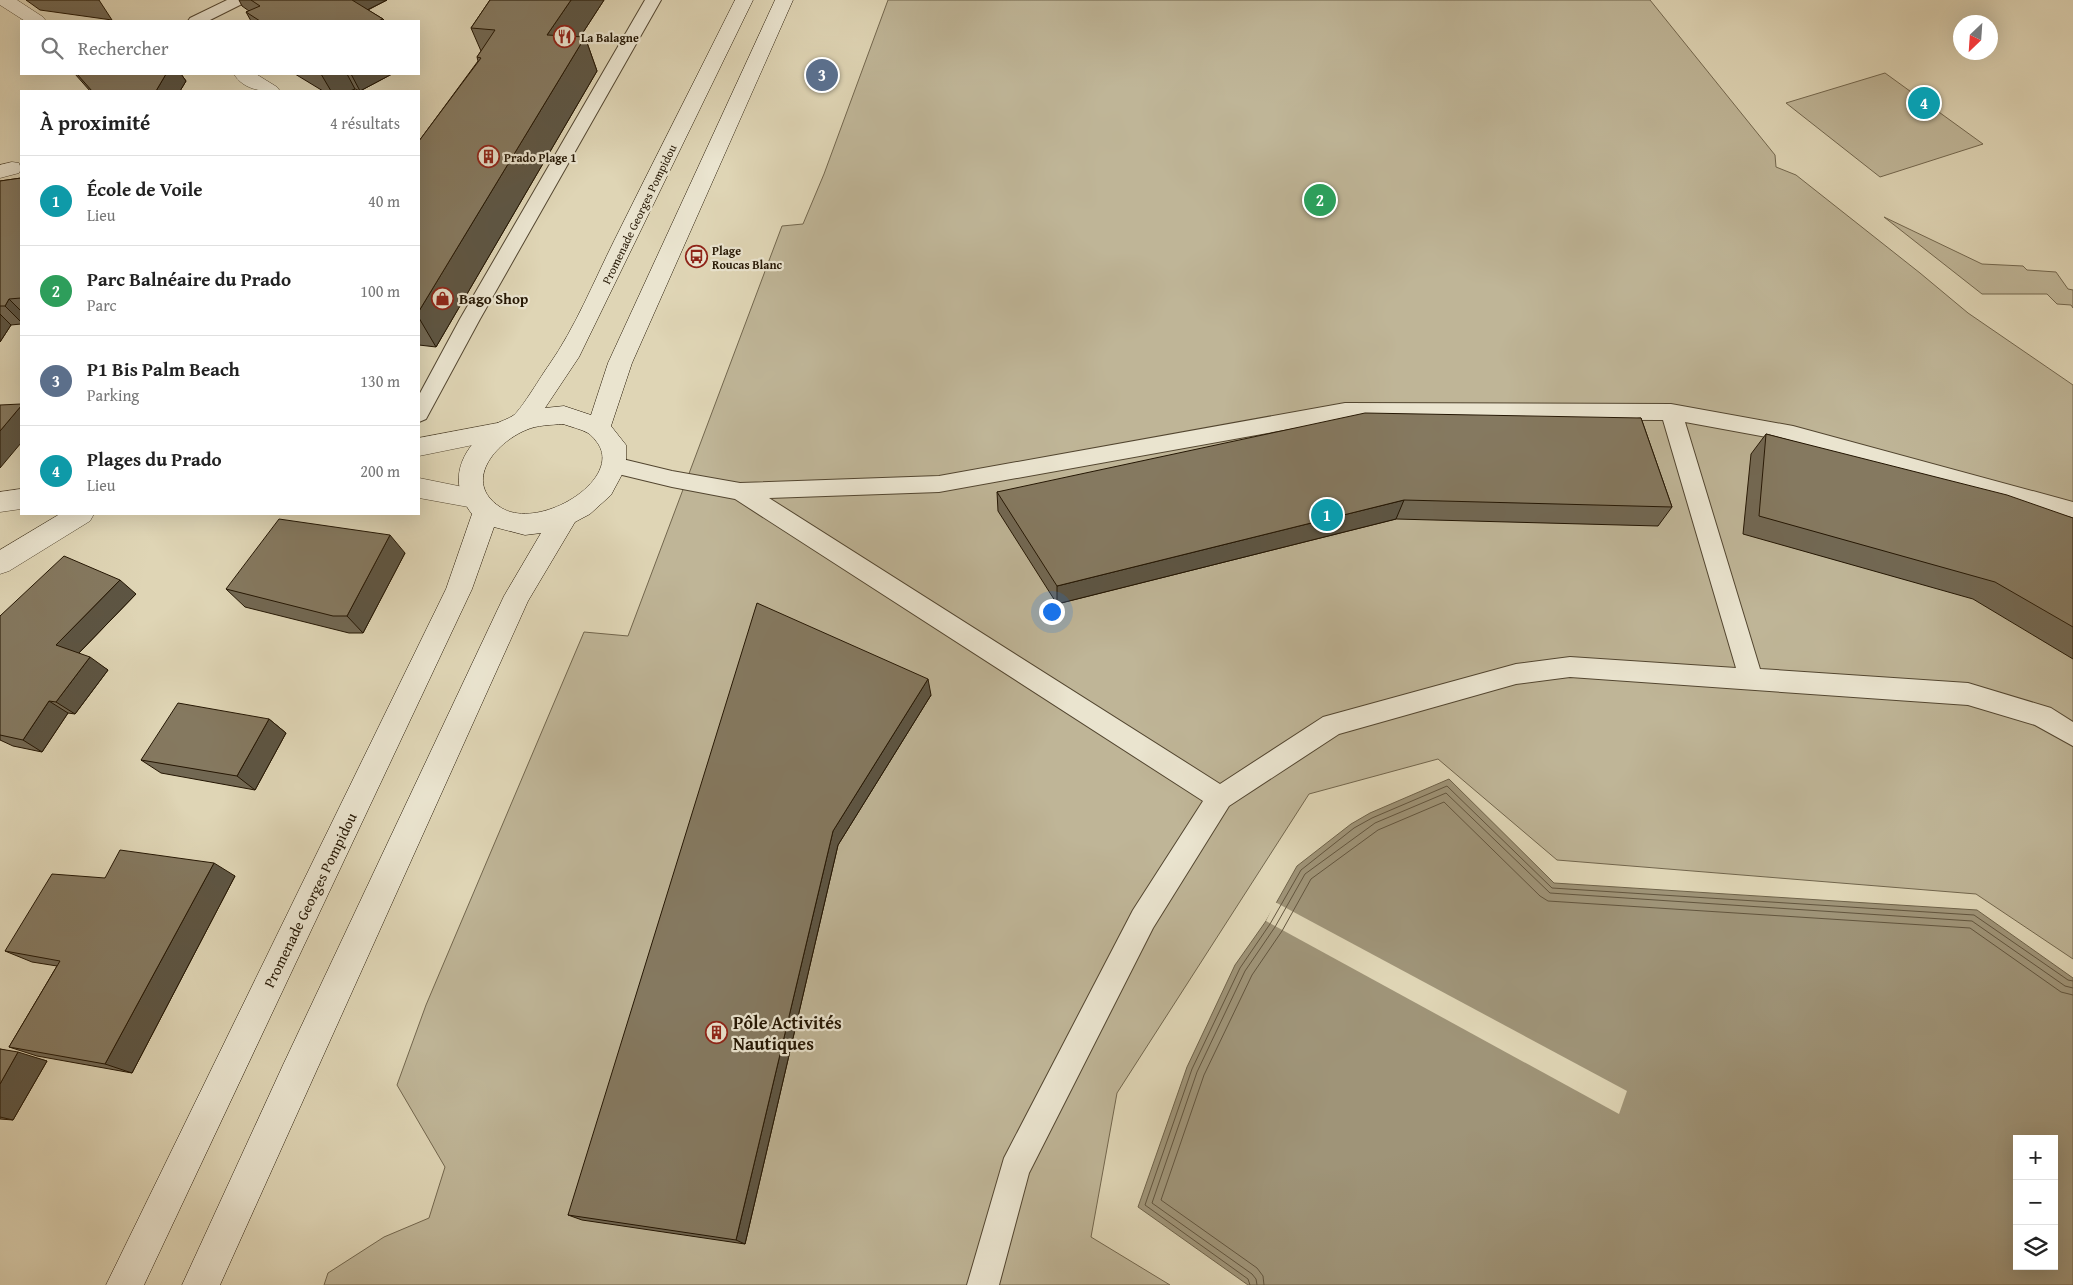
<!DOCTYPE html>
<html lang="fr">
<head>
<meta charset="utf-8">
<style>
  :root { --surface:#fff; --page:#f2f2f2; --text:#222; --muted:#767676; --line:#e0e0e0; --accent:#7c3aed }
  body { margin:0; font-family:"Gentium Book Plus",serif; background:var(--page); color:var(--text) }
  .controls { position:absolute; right:15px; bottom:15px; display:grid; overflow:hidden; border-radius:0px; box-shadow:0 5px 20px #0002 }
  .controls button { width:45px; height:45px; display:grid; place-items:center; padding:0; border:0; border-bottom:1px solid var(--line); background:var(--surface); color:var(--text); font:25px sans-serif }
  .compass { position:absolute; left:1953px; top:15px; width:45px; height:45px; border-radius:50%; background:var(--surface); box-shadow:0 5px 20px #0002; rotate:205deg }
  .you { position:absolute; left:1051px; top:611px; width:18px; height:18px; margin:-12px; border:4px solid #fff; border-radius:50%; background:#1a73e8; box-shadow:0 0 0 8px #1a73e833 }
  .badge { display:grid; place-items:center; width:32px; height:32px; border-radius:50%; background:var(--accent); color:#fff; font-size:16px; font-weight:700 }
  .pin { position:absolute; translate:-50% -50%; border:2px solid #fff; box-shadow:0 1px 5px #0006 }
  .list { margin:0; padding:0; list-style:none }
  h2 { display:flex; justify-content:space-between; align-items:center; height:65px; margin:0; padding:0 20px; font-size:21px }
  h2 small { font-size:16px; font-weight:400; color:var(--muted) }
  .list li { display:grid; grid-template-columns:32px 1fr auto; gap:15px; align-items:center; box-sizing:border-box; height:90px; padding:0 20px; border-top:1px solid var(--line) }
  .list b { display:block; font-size:19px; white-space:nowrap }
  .list p { margin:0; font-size:16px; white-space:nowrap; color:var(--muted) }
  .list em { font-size:16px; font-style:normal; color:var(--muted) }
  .icon { flex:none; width:28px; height:28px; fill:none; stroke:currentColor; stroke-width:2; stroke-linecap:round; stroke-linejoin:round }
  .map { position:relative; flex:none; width:2073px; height:1285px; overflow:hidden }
  .search { position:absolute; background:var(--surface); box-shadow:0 5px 20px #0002; left:20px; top:20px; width:400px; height:55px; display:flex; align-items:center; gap:12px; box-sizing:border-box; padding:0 18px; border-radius:0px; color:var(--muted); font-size:19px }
  .panel { position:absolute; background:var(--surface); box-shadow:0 5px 20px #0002; left:20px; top:90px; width:400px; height:425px; border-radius:0px }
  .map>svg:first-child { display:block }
  .green { fill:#bfb597; stroke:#72664d }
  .water { fill:#9f9478; stroke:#6e6249; fill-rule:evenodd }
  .pier { fill:#dfd5b5 }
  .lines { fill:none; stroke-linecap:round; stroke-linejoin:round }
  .shore { stroke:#62553e; stroke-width:1 }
  .service-casing { stroke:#534630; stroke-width:2 }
  .minor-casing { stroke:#534630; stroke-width:1 }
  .tertiary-casing { stroke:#534630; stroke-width:1 }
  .secondary-casing { stroke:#241603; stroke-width:1 }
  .service { fill:#eae4cf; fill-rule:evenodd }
  .minor { fill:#eae4cf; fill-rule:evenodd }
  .tertiary { fill:#eae4cf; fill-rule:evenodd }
  .secondary { fill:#eae4cf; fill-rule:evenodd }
  .wall { fill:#726853; stroke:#241603 }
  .shaded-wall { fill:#5d5543; stroke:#241603 }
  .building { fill:#857960; stroke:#241603 }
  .labels { text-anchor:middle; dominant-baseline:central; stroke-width:4.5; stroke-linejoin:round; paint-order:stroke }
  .far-poi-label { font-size:12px; font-weight:bold; fill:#241603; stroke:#eae4cf; text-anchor:start }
  .far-street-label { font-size:12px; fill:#241603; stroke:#eae4cf }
  .poi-label { font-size:15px; font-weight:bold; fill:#241603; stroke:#eae4cf; text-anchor:start }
  .street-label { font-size:15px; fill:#241603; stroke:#eae4cf }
  .near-poi-label { font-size:18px; font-weight:bold; fill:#241603; stroke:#eae4cf; text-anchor:start }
</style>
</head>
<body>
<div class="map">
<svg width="2073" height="1285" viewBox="0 0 2073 1285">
  <rect width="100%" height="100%" fill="#dfd5b5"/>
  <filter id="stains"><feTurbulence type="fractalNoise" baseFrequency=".004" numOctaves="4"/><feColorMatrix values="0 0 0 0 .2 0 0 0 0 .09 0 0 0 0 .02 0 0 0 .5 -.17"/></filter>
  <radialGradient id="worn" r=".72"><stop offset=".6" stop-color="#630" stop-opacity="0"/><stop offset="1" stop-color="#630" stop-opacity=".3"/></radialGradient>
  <!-- green -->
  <path class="green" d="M 888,0 L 1650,0 L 1775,155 L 1776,167 L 1796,175 L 1920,273 L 1968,313 L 2073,385 L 2073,959 L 1976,894 L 1557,860 L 1438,759 L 1309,794 L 1117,1093 L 1091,1237 L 1170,1285 L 324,1285 L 328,1273 L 384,1237 L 429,1218 L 445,1167 L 397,1085 L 426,1005 L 584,632 L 628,636 L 782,226 L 803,224 L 824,174 Z
    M 1885,73 L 1983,144 L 1880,177 L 1786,103 Z
    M 1884,217 L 1982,264 L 2023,266 L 2027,270 L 2056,272 L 2068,289 L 2073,290 L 2073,308 L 2071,305 L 2057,304 L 2047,294 L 1982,294 Z"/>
  <!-- water -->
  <path class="water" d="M 1449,779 L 1554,883 L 1977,910 L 2073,978 L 2073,1285 L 1248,1285 L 1138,1207 L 1187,1067 L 1235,965 L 1266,921 L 1297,866 L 1351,824 L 1370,813 ZM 2017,1139 L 2054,1139 L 2054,1266 L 2017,1266 Z"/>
  <!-- pier -->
  <path class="pier" d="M 1275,902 L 1627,1091 L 1619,1114 L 1266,921 Z"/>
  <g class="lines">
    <!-- shore -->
    <path class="shore" d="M 1250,1285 L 1248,1279 L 1145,1205 L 1192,1069 L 1240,968 L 1270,924 L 1301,870 L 1354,828 L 1372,818 L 1447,786 L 1552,888 L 1974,915 L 2068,980 L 2073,981
      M 1257,1285 L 1256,1279 L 1252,1274 L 1152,1203 L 1197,1072 L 1245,971 L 1275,927 L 1305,874 L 1375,823 L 1446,793 L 1550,893 L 1972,921 L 2065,986 L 2073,988
      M 1264,1285 L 1263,1276 L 1257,1268 L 1161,1200 L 1204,1075 L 1252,975 L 1282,931 L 1311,879 L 1378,830 L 1444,802 L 1540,896 L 1548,901 L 1970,928 L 2061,992 L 2073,995"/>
    <defs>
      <path id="service" d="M 227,0 L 247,0 L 244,3 L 208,21 L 188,21 L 190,18 Z
        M 645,0 L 661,0 L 480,319 L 426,419 L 419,422 L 419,395 L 460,319 Z
        M 1345,403 L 1671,404 L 1793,426 L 2073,502 L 2073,520 L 1793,442 L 1685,422 L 1760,669 L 1968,683 L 2051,708 L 2073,722 L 2073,746 L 2035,725 L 1968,705 L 1570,677 L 1516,684 L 1339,734 L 1229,806 L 1153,928 L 1029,1173 L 999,1285 L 967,1285 L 1004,1158 L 1133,910 L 1203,801 L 735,499 L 672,487 L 614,473 L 606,471 L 603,465 L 606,459 L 614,457 L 672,471 L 740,483 L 939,476 ZM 1345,419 L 1663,420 L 1736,668 L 1570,657 L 1516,664 L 1323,717 L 1220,784 L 769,498 L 939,492 Z"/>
      <path id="minor" d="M 0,0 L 17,0 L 43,17 L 46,21 L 25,21 L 0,5 Z
        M 234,74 L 256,74 L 277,87 L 280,91 C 263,92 243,90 234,74 Z
        M 12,162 L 19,163 L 21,169 L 19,173 L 0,178 L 0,165 Z
        M 60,514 L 94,514 L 90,521 L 9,571 L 0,574 L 0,550 Z"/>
      <path id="tertiary" d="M 503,422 L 512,425 L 515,431 L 512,437 L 419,456 L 419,438 Z
        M 419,478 L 483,491 L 487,498 L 483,505 L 474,508 L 419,498 Z
        M 21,489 L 21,509 L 0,512 L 0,492 Z"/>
      <path id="secondary" d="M 735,0 L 753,0 L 579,357 L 545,408 L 564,406 L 591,415 L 608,363 L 775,0 L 793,0 L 632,363 L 611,426 L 626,445 L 626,467 L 611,495 L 590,514 L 575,522 L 528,601 L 220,1285 L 182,1285 L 283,1065 L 504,596 L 541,533 L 525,535 L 494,527 L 472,589 L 144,1285 L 106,1285 L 446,589 L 472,514 C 446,481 461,447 494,425 C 500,421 509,419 514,415 C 523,407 541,376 549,365 C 575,328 594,281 614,241 C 654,160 695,80 735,0 ZM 563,424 C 571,427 581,429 588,433 C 591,435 594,438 596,441 C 627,478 538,533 500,507 C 462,482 495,443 526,430 C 537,425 551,425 563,424 Z"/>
    </defs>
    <!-- service casing -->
    <use href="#service" class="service-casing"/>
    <!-- minor casing -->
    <use href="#minor" class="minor-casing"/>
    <!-- tertiary casing -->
    <use href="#tertiary" class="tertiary-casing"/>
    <!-- secondary casing -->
    <use href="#secondary" class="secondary-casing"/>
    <!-- service -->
    <use href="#service" class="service"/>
    <!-- minor -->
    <use href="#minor" class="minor"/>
    <!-- tertiary -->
    <use href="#tertiary" class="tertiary"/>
    <!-- secondary -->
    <use href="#secondary" class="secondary"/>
  </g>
  <!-- wall -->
  <path class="wall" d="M 26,0 L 99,0 L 112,20 L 40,10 Z
    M 239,0 L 387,0 L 368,10 L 383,19 L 385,21 L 251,21 L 246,12 L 249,11 L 242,6 Z
    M 490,0 L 604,0 L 580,37 L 585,37 L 597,71 L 436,347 L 419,345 L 419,141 L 478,61 L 477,57 L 481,51 L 471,28 Z
    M 75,74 L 181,74 L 186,81 L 180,91 L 90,91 Z
    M 295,74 L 392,74 L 360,91 L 355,89 L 350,91 L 323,91 Z
    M 21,178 L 21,324 L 11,325 L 0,342 L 0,181 Z
    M 1641,418 L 1672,507 L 1658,526 L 1396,519 L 1057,604 L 998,511 L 997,492 Z
    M 1766,434 L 2073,518 L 2073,659 L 1973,599 L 1743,534 L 1751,454 Z
    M 405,553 L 363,633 L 349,633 L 245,607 L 226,589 Z
    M 136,594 L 79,653 L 108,670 L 75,714 L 68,713 L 42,752 L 13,746 L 0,740 L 0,616 Z
    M 931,695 L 838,845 L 745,1244 L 582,1220 L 568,1215 Z
    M 269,719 L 286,733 L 255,790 L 161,773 L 141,760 Z
    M 235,876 L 132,1073 L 37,1056 L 9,1047 L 57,966 L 32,962 L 5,951 L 105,878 Z
    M 0,1049 L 47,1061 L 13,1120 L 0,1119 Z"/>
  <!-- shaded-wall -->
  <path class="shaded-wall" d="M 325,0 L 387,0 L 345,21 Z
    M 571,0 L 604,0 L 560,68 L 547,35 Z
    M 585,37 L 597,71 L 436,347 L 419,318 L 419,311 Z
    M 166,74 L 181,74 L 186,81 L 180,91 L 156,91 Z
    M 321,74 L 347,74 L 355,89 L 350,91 L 331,91 Z
    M 351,74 L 392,74 L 360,91 Z
    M 9,299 L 21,311 L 21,322 L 5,306 Z
    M 0,314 L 11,325 L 0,342 Z
    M 21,406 L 21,443 L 0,468 L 0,431 Z
    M 1404,500 L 1396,519 L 1057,604 L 1057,586 Z
    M 390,535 L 405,553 L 363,633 L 347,616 Z
    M 120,580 L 136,594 L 74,658 L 56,645 Z
    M 90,657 L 108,670 L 75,714 L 56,702 Z
    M 928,679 L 931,695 L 838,845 L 745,1244 L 736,1240 L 833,831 Z
    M 49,701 L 68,713 L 42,752 L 23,740 Z
    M 269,719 L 286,733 L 255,790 L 237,776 Z
    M 214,863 L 235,876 L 132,1073 L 105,1064 Z
    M 18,1052 L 47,1061 L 13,1120 L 0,1117 L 0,1084 Z"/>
  <!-- building -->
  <path class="building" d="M 251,0 L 352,0 L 383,19 L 378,21 L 260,21 L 246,12 L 260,6 Z
    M 490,0 L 571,0 L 547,35 L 585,37 L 419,311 L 419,141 L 481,58 L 477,57 L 495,30 L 471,28 Z
    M 77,74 L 166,74 L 156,91 L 92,91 Z
    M 21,178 L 21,298 L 9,299 L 5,306 L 0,306 L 0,181 Z
    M 21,404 L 21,406 L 0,431 L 0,405 Z
    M 1365,413 L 1641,418 L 1672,507 L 1404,500 L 1057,586 L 997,492 Z
    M 1766,434 L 2007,495 L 2073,518 L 2073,627 L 1995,582 L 1759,516 Z
    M 279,519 L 390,535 L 347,616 L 333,616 L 226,589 Z
    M 64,556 L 120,580 L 56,645 L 90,657 L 56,702 L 49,701 L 23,740 L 0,735 L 0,616 Z
    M 757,603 L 928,679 L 833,831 L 736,1240 L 568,1215 Z
    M 178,703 L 269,719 L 237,776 L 141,760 Z
    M 120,850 L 214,863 L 105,1064 L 9,1047 L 60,961 L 5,951 L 52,874 L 105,878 Z
    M 0,1049 L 18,1052 L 0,1084 Z"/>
  <!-- icons -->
  <defs>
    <symbol id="restaurant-ring" viewBox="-11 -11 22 22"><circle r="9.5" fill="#eae4cf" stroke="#8f2418" stroke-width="1.5"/><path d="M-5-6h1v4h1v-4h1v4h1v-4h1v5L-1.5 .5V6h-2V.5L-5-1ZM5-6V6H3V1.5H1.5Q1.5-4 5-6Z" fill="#8f2418"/></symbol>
    <symbol id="building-ring" viewBox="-11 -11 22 22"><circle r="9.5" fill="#eae4cf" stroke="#8f2418" stroke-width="1.5"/><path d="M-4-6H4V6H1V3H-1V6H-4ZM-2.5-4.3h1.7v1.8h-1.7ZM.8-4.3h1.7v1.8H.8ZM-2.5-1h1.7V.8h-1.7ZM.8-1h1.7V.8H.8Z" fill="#8f2418"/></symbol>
    <symbol id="bus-ring" viewBox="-11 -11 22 22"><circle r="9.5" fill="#eae4cf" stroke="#8f2418" stroke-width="1.5"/><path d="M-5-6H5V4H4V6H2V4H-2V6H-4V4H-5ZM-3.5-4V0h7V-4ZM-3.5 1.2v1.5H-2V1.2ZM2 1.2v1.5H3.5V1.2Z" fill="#8f2418"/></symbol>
    <symbol id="shop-ring" viewBox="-11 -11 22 22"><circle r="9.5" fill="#eae4cf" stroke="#8f2418" stroke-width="1.5"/><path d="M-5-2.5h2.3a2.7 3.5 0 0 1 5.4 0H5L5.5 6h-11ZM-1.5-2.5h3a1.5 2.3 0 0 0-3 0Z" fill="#8f2418"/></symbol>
  </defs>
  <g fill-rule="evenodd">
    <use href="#restaurant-ring" x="552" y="24" width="25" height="25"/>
    <use href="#building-ring" x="476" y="144" width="25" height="25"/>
    <use href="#bus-ring" x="684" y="244" width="25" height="25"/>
    <use href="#shop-ring" x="430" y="286" width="25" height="25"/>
    <use href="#building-ring" x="704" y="1020" width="25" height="25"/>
  </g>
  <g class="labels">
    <!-- far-poi labels -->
    <g class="far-poi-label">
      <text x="581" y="37">La Balagne</text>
      <text x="504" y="157">Prado Plage 1</text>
      <text x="712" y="250">Plage<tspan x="712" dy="14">Roucas Blanc</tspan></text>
    </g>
    <!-- far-street labels -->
    <g class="far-street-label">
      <text transform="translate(639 214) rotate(-64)">Promenade Georges Pompidou</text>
    </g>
    <!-- poi labels -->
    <g class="poi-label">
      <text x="459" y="298">Bago Shop</text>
    </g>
    <!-- street labels -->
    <g class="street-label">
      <text transform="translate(310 900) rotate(-64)">Promenade Georges Pompidou</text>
    </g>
    <!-- near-poi labels -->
    <g class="near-poi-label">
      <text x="733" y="1022">Pôle Activités<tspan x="733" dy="21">Nautiques</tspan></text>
    </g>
  </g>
  <rect width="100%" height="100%" filter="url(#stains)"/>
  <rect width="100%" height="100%" fill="url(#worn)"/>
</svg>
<div class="controls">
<button>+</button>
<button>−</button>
<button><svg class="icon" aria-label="layers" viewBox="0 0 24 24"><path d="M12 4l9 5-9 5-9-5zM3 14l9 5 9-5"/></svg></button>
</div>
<svg class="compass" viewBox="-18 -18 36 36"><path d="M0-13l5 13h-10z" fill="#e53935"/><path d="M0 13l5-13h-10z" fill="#767676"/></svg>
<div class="you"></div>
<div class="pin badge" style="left:1327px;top:515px;background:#0f9aa8">1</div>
<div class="pin badge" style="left:1320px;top:200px;background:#2e9e5b">2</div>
<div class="pin badge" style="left:822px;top:75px;background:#5c6f8a">3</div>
<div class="pin badge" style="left:1924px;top:103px;background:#0f9aa8">4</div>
<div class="search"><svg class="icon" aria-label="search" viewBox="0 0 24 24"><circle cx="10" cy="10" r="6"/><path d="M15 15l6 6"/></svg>Rechercher</div>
<section class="panel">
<h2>À proximité<small>4 résultats</small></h2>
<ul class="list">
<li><span class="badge" style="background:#0f9aa8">1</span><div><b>École de Voile</b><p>Lieu</p></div><em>40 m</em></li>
<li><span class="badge" style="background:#2e9e5b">2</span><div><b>Parc Balnéaire du Prado</b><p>Parc</p></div><em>100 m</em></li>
<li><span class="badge" style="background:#5c6f8a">3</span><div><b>P1 Bis Palm Beach</b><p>Parking</p></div><em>130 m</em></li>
<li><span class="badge" style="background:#0f9aa8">4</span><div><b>Plages du Prado</b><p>Lieu</p></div><em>200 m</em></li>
</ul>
</section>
</div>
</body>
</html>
